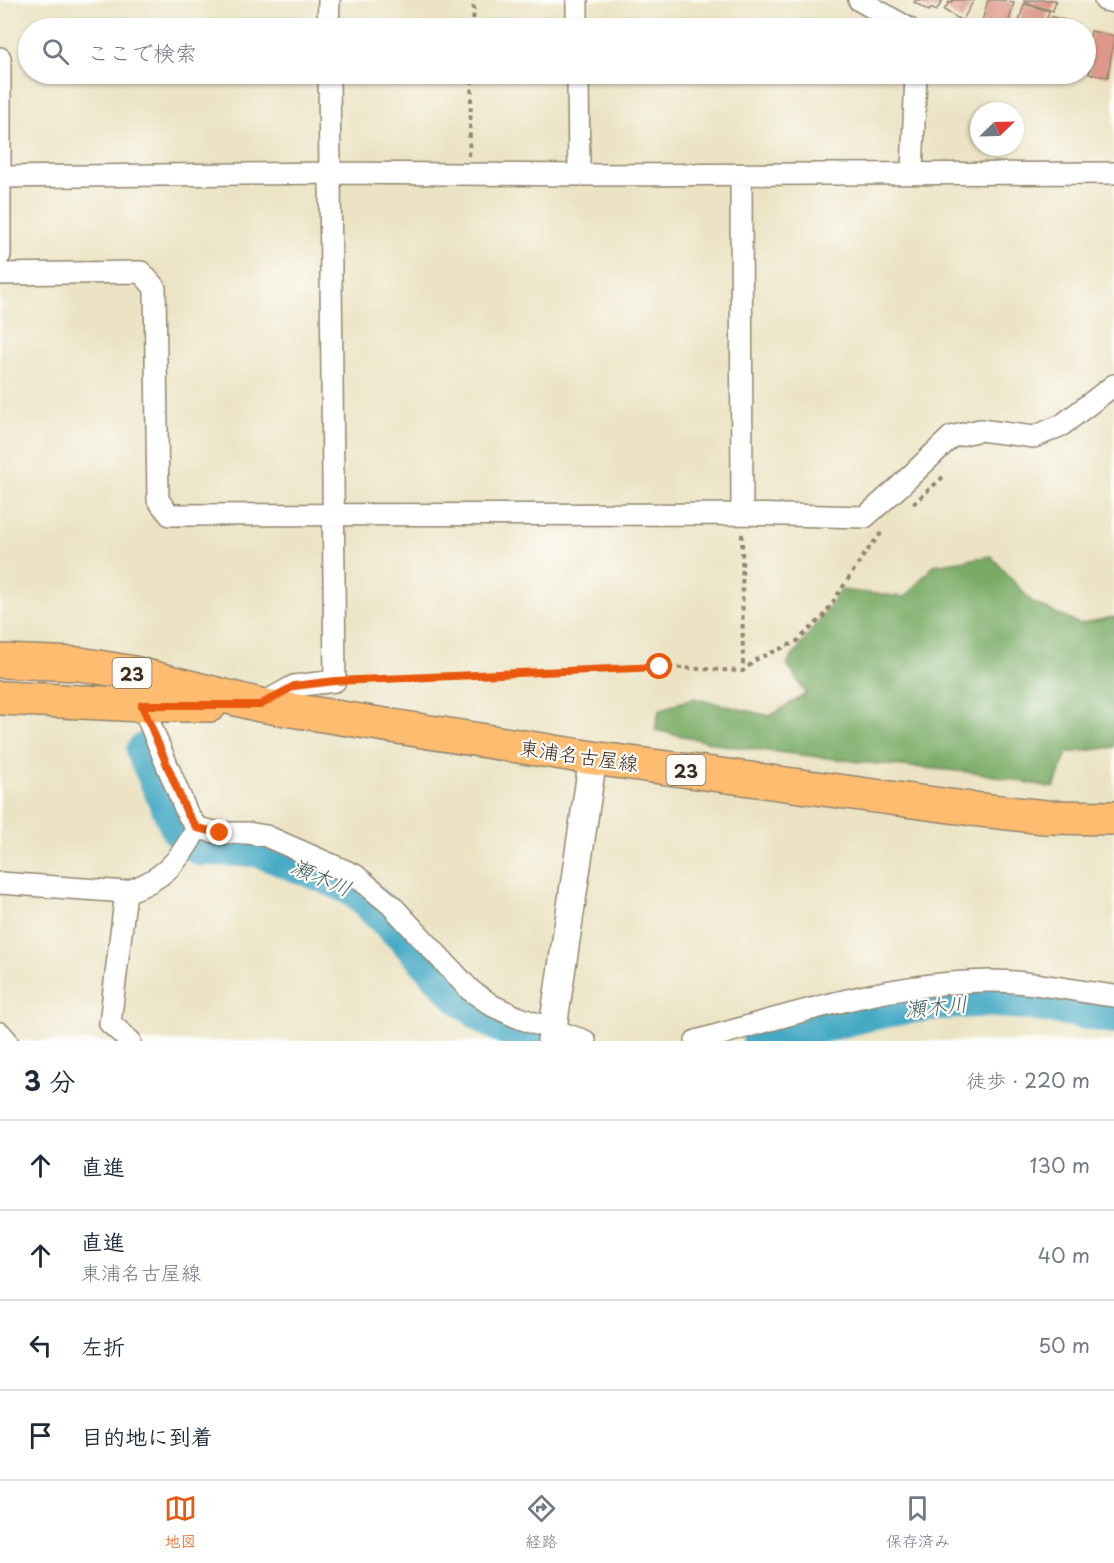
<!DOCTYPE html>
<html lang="ja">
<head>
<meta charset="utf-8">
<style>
  :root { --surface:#fff; --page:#f6f6f7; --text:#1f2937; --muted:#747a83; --line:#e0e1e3; --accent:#ea580c }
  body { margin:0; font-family:"Playpen Sans","Klee One",sans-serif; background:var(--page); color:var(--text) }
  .compass { position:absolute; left:970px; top:102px; width:54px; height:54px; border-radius:50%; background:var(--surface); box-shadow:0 2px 4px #0004; rotate:67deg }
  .stop { position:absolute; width:18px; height:18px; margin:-14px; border:4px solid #ea580c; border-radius:50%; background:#fff }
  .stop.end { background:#ea580c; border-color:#fff; box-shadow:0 2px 6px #0008 }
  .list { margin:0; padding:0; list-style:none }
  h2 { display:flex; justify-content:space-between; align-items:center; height:78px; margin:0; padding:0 24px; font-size:26px }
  h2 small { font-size:20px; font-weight:400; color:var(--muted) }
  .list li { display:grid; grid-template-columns:39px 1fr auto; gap:18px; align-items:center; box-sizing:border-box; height:90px; padding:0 24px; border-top:2px solid var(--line) }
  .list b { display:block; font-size:22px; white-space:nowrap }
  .list p { margin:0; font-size:20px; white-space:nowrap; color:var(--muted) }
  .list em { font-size:20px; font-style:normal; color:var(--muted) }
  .icon { flex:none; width:33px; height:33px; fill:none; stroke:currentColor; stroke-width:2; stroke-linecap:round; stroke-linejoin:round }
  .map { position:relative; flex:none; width:1114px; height:1041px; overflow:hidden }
  .search { position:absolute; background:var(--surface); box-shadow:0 2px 4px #0004; left:18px; right:18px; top:18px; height:66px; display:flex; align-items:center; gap:15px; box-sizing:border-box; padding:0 21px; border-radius:33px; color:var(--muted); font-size:22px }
  .sheet { height:438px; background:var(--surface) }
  nav { display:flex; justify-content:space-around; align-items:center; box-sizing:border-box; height:84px; border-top:2px solid var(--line); background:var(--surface); font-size:16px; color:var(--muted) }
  nav a { display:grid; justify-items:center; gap:3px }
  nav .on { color:var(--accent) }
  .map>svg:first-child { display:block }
  .forest { fill:#79ab66; stroke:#5a6a42; stroke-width:1.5 }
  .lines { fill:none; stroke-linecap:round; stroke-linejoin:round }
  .river { stroke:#46aac5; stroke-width:38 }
  .building { fill:#dd9889 }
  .minor-casing { stroke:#938670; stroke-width:24 }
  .tertiary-casing { stroke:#938670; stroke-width:30 }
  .primary-casing { stroke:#938670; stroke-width:36 }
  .path { stroke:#938670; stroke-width:4; stroke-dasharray:4.5 4.5; stroke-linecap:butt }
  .minor { stroke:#fff; stroke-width:21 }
  .tertiary { stroke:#fff; stroke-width:27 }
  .primary { stroke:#fdbc70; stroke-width:33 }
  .route { stroke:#ea580c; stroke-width:8 }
  .labels { text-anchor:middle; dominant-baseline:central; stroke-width:4.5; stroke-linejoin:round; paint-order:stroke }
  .shield { fill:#fdfcf7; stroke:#75695f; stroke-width:1.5 }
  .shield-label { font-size:18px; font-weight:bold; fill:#3b2a1e }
  .street-label { font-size:20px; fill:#3b2a1e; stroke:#fdfcf7 }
  .water-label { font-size:21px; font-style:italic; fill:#3f5d61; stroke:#fdfcf7 }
</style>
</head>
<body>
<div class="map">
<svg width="1114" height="1041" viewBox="0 0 1114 1041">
  <rect width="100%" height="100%" fill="#fdfcf7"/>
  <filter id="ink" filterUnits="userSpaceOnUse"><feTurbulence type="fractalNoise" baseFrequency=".0167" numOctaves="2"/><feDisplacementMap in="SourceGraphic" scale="12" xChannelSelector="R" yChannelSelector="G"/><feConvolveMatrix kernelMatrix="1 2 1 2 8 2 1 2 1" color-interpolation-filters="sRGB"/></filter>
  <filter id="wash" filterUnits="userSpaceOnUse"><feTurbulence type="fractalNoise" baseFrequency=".008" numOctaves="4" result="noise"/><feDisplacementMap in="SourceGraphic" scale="24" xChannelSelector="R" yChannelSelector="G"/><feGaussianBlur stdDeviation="1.35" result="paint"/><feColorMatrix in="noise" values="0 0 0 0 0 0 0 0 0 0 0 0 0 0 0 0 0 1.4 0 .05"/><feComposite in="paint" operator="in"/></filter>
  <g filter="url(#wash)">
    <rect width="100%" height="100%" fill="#ebe3c3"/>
    <!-- forest -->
    <path class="forest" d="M 991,556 L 1032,602 L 1079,624 L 1114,617 L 1114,747 L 1067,753 L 1054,788 L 979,773 L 869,763 L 727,746 L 655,730 L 659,710 L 693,698 L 770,716 L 806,694 L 787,664 L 841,590 L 905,597 L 934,565 Z"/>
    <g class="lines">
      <!-- river -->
      <path class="river" d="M 145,751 L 180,830 L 201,847 L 258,848 L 336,879 L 357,890 L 403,934 L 459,995 L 487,1017 L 537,1041
        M 761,1041 C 837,1019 906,999 986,999 C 1029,999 1072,1009 1114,1015"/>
    </g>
    <g id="blocks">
      <!-- building -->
      <path class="building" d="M 916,0 L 943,0 L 936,11 L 931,8 L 929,11 L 914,2 Z
        M 953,0 L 974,0 L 962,21 L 944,10 L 949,2 L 951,3 Z
        M 988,0 L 1001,0 L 1014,3 L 1007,28 L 992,28 L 981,25 Z
        M 1024,0 L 1056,0 L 1053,11 L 1024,2 Z
        M 1024,4 L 1049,11 L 1044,28 L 1017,28 Z
        M 1053,17 L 1078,24 L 1077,28 L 1049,28 Z
        M 1091,31 L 1114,36 L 1108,77 L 1089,74 L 1091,64 L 1086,63 L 1086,43 L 1089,43 Z"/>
    </g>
  </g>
  <g filter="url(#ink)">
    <use href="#blocks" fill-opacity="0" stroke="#938670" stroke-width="1.5"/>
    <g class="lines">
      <defs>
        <path id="minor" d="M 577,0 L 577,28
          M 859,0 L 908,28
          M 1105,0 L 1114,2
          M 328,28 L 329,0
          M 0,58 L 0,255
          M 578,74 L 579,175
          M 912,172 L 916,74
          M 741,175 L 742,514
          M 0,177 L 331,173 L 579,175 L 1114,173
          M 0,274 L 141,272 L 155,288 L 158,500 L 170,515 L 742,514 L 865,517 L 900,486 L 951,437 L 980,430 L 1034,437 L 1062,425 L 1114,385
          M 139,694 L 142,705 L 187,813 L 197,828 L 220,833 L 248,833 L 266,836 L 355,875 L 391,905 L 470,990 L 493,1006 L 517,1017 L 585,1041
          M 260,705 L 294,686 L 335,681 L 329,74
          M 0,883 L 126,892 C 163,880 179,862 197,828
          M 126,892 L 110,1023 L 130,1041
          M 0,1033 L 7,1041
          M 696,1041 C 793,1014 889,982 991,981 C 1032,981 1074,991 1114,996"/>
        <path id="tertiary" d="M 551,1041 L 593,758"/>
        <path id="primary" d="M 0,661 L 80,664 L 134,673 L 260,705 L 593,758 L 972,809 L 1045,817 L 1114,818
          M 0,698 L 142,705 L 210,705"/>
      </defs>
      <!-- minor casing -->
      <use href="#minor" class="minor-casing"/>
      <!-- tertiary casing -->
      <use href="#tertiary" class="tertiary-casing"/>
      <!-- primary casing -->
      <use href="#primary" class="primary-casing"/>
      <!-- path -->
      <path class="path" d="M 473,28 L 474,0
        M 469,156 L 472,74
        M 913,504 L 943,477
        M 742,534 L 743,671
        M 354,680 L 660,667 L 743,671 L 757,659 L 796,642 L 823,617 L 866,552 L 883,531"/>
      <!-- minor -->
      <use href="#minor" class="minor"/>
      <!-- tertiary -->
      <use href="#tertiary" class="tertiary"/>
      <!-- primary -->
      <use href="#primary" class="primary"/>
    </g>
  </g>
  <g class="lines" filter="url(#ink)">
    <!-- route -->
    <path class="route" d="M 220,833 L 197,828 L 187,813 L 142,705 L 260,705 L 294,686 L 335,681 L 660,667"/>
  </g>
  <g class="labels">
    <!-- shield labels -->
    <g class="shield">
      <rect x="112.5" y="658" width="39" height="30" rx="4.5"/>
      <rect x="666.5" y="755" width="39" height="30" rx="4.5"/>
    </g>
    <g class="shield-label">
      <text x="132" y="673">23</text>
      <text x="686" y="770">23</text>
    </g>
    <!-- street labels -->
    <g class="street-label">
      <text transform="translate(579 755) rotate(8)">東浦名古屋線</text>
    </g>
    <!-- water labels -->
    <g class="water-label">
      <text transform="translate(322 876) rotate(24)">瀬木川</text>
      <text transform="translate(936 1005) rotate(-5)">瀬木川</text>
    </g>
  </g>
</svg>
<svg class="compass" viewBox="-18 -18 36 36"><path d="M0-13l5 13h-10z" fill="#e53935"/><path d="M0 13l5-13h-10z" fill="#747a83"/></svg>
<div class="stop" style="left:660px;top:667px"></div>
<div class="stop end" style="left:220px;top:833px"></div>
<div class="search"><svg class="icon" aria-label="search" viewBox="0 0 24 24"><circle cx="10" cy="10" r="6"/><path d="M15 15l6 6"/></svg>ここで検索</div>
</div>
<section class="sheet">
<h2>3 分<small>徒歩 · 220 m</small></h2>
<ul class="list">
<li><svg class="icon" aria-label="ahead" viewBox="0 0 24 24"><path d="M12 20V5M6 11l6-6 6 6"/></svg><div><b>直進</b></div><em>130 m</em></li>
<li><svg class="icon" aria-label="ahead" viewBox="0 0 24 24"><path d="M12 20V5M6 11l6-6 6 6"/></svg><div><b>直進</b><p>東浦名古屋線</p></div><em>40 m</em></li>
<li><svg class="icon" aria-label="left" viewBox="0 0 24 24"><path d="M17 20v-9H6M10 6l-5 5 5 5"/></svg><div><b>左折</b></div><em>50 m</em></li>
<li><svg class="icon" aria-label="arrive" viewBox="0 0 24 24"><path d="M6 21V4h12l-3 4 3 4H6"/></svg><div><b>目的地に到着</b></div></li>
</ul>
</section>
<nav>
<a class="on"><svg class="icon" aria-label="map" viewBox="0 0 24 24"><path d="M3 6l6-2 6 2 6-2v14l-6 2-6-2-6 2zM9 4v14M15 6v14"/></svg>地図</a>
<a><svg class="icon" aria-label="directions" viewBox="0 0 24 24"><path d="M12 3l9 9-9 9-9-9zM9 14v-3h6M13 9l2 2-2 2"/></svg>経路</a>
<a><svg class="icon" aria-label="saved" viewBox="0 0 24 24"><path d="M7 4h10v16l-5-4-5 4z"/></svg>保存済み</a>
</nav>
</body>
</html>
